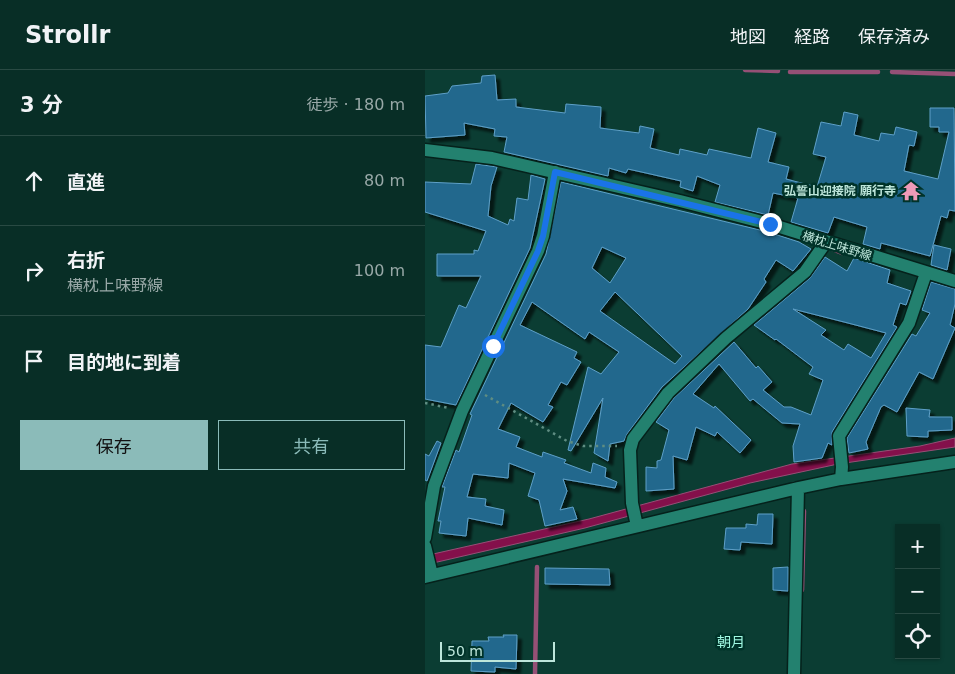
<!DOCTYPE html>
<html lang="ja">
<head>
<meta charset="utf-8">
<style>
  :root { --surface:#082e26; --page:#11362e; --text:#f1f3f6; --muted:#98a8a7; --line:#294a43; --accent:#8bbbb9 }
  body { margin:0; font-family:"DejaVu Sans","Noto Sans JP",sans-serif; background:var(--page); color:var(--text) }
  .controls { position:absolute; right:15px; bottom:15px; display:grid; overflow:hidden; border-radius:0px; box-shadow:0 1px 4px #0004 }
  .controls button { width:45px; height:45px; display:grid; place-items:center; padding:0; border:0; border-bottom:1px solid var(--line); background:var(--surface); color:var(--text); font:25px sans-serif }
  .scale { position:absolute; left:15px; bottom:12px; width:115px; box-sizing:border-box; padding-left:5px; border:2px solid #bde6db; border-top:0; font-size:14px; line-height:18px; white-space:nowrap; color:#bde6db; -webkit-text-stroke:4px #003329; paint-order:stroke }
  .stop { position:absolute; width:15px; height:15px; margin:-11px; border:4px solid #1a73e8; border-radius:50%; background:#fff }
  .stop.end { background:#1a73e8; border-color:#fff; box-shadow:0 1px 5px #0008 }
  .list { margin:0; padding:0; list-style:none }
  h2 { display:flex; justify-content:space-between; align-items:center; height:65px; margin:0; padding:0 20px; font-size:21px }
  h2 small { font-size:16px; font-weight:400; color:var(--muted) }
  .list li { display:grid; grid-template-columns:32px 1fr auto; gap:15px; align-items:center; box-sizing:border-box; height:90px; padding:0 20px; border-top:1px solid var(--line) }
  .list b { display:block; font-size:19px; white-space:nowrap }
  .list p { margin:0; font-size:16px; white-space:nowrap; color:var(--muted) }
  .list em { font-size:16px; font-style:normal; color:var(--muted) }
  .actions { display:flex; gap:10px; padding:15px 20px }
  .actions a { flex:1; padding:11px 0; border:1px solid var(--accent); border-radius:0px; text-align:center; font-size:18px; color:var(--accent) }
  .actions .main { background:var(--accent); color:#111 }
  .icon { flex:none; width:28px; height:28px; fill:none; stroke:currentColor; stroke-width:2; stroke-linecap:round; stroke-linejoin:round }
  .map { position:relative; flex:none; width:530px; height:604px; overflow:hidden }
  header { display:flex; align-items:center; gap:30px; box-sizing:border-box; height:70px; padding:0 25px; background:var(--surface); border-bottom:1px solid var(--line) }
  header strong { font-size:24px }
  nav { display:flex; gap:28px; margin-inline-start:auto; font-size:18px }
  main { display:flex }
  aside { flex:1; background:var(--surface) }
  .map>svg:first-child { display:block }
  .water { fill:#84104b; stroke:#955076 }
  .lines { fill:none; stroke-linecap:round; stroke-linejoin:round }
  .stream { stroke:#955076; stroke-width:4.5 }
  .building { fill:#22678d; stroke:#5ea0c8; fill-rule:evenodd; filter:url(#shadow) }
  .street-casing { stroke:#05211b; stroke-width:15 }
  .path { stroke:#5f8d82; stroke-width:2.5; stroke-dasharray:2.5 4; stroke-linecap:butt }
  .street { stroke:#23816f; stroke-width:12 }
  .route { stroke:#1a73e8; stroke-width:6 }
  .labels { text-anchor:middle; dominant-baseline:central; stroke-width:5; stroke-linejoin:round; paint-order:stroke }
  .poi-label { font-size:12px; font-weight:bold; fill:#bde6db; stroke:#003329; text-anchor:end }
  .street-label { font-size:12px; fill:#bde6db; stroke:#003329 }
  .neighbourhood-label { font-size:14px; fill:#a1f9e3; stroke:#003329 }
</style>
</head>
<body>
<header>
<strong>Strollr</strong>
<nav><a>地図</a><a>経路</a><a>保存済み</a></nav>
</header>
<main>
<aside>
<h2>3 分<small>徒歩 · 180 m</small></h2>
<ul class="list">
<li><svg class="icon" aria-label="ahead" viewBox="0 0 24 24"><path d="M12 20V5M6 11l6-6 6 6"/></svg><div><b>直進</b></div><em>80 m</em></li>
<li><svg class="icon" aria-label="right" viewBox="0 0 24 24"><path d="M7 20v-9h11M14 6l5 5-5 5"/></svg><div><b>右折</b><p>横枕上味野線</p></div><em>100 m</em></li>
<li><svg class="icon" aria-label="arrive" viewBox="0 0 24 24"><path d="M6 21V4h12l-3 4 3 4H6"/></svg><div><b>目的地に到着</b></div></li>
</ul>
<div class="actions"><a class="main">保存</a><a>共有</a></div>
</aside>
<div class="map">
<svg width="530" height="604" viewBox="0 0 530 604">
  <defs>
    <filter id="shadow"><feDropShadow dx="4.5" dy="4.5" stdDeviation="1" flood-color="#0009"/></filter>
  </defs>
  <rect width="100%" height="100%" fill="#0b3d33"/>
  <!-- water -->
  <path class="water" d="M 530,368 L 530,377 L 413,394 L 325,413 L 160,458 L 8,493 L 8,484 L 164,449 L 367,394 L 495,376 Z"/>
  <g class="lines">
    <!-- stream -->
    <path class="stream" d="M 320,0 L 353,1
      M 365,2 L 453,2
      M 467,2 L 530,4
      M 407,179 L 417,183
      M 377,520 L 379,441
      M 110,604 L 112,497"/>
  </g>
  <!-- building -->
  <path class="building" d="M 70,5 L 72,30 L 91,29 L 91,37 L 140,43 L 141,34 L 176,37 L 175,58 L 214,63 L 215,56 L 229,59 L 225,78 L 254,85 L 255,79 L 282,85 L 284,79 L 326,88 L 333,58 L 351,63 L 343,92 L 364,97 L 361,109 L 392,117 L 401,87 L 388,84 L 396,52 L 416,56 L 419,42 L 433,45 L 429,65 L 454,71 L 456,63 L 469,65 L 471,57 L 492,62 L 489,76 L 484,75 L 479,101 L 513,109 L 524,62 L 514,62 L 514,57 L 505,57 L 505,38 L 529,38 L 530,141 L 524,140 L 522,148 L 516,146 L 505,186 L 456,173 L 455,179 L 438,174 L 442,157 L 409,147 L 403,163 L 366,152 L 373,128 L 348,123 L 343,145 L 290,132 L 295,115 L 272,106 L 268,121 L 255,117 L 256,111 L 221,103 L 203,99 L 201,103 L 184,98 L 183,106 L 79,82 L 82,67 L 69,66 L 70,59 L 39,53 L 40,65 L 1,68 L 0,26 L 23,23 L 27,16 L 56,13 L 57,6 Z
    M 51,94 L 72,97 L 66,116 L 63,146 L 83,155 L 85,149 L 89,151 L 92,128 L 103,130 L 106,105 L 120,109 L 105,178 L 31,335 L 0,329 L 0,275 L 16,277 L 34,235 L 41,238 L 56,206 L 12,206 L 12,184 L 49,184 L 49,180 L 53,181 L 61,161 L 0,142 L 0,112 L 46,114 Z
    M 136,112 L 343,162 L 374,172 L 386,179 L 368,201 L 351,190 L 339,209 L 341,212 L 323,239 L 237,317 L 202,364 L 199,371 L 185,374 L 183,391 L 169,383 L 178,328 L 146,381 L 143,380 L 163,297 L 176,304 L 194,282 L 164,262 L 160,269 L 107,232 L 95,255 L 152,282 L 149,288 L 156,292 L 142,315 L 136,312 L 123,335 L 128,337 L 118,352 L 86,333 L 73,359 L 95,367 L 91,377 L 117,387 L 118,382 L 141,390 L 139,393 L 166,403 L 168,393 L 181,398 L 180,407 L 192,412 L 190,418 L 138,409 L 142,421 L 135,440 L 148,437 L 152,449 L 120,456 L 114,430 L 103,426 L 110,403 L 84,393 L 83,408 L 48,404 L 42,427 L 61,429 L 60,436 L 79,440 L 77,455 L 43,448 L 41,466 L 14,463 L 16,451 L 13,451 L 20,417 L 17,417 L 31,380 L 34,382 L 47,345 L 45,344 L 121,184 ZM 177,177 L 201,188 L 185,213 L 167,198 ZM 190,222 L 257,286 L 250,294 L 175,241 Z
    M 509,175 L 526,179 L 522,200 L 506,195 Z
    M 400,187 L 422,201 L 429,188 L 465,200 L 462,213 L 486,221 L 481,235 L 475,233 L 468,255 L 472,257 L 407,362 L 407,375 L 403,373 L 397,388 L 369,392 L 368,376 L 375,354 L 357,353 L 328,329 L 325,331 L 294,294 L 268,324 L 289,338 L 290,336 L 326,370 L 315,383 L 292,362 L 290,366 L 271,357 L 262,390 L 248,386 L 249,419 L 221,421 L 221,397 L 232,398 L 232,391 L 236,390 L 244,360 L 231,352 L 249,328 L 309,272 L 331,298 L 333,296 L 347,312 L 338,320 L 359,337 L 366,337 L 386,345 L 398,310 L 384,304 L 388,297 L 351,269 L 350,270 L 329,255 L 385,208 ZM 368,239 L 423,253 L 461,263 L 446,288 L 423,274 L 419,280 L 396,265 L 401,260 Z
    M 506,212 L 530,219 L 530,234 L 525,255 L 530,258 L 508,309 L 494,302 L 472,342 L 459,335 L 456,337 L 441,372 L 443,379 L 424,383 L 422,368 L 487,264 L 491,266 L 505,243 L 497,240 Z
    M 481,338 L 505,340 L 504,347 L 527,347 L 527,360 L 503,361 L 503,367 L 482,366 Z
    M 12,371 L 16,373 L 2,411 L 0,410 L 0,384 L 4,386 Z
    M 333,444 L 348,444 L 347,474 L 316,472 L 315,480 L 299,479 L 301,458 L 321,458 L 321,454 L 332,455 Z
    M 363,497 L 363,521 L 348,520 L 348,498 Z
    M 120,498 L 184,499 L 185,515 L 120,514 Z
    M 78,565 L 92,565 L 91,599 L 70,597 L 70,602 L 46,601 L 47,571 L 64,571 L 63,567 L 79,567 Z"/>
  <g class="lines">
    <defs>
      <path id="street" d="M 0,80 L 67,88 L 255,131 L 345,154 L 530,211
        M 416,409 L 417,397 L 414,366 L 484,253 L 501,203
        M 212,456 L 207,433 L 205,380 L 208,369 L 243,323 L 301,268 L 380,202 L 401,172
        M 0,468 L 9,416 L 37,341 L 113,181 L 118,166 L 130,102
        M 0,476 L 7,505
        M 0,507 L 373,418 L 416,409 L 530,392
        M 369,604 L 373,418"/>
    </defs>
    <!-- street casing -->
    <use href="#street" class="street-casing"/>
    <!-- path -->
    <path class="path" d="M 60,325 L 142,371 L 158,376 L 192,376
      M 0,333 L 24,338"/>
    <!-- street -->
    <use href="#street" class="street"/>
  </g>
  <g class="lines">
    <!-- route -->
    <path class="route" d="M 68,276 L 113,181 L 118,166 L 130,102 L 345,154"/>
  </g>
  <!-- icons -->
  <defs>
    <symbol id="temple-bare" viewBox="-9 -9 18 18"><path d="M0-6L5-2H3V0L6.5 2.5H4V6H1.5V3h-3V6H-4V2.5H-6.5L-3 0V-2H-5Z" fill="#ef9ab8" stroke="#003329" stroke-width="2.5" paint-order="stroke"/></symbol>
  </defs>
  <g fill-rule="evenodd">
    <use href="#temple-bare" x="472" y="107" width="28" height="28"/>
  </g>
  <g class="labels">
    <!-- poi labels -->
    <g class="poi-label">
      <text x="471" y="121">弘誓山迎接院 願行寺</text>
    </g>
    <!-- street labels -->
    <g class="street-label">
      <text transform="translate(412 176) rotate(17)">横枕上味野線</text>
    </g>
    <!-- neighbourhood labels -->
    <g class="neighbourhood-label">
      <text x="306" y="572">朝月</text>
    </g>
  </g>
</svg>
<div class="controls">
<button>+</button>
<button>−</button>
<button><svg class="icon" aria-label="locate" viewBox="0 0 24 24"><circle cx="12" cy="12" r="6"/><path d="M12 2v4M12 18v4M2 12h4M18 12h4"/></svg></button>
</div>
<div class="scale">50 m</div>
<div class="stop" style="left:68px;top:276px"></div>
<div class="stop end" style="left:345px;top:154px"></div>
</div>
</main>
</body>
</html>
